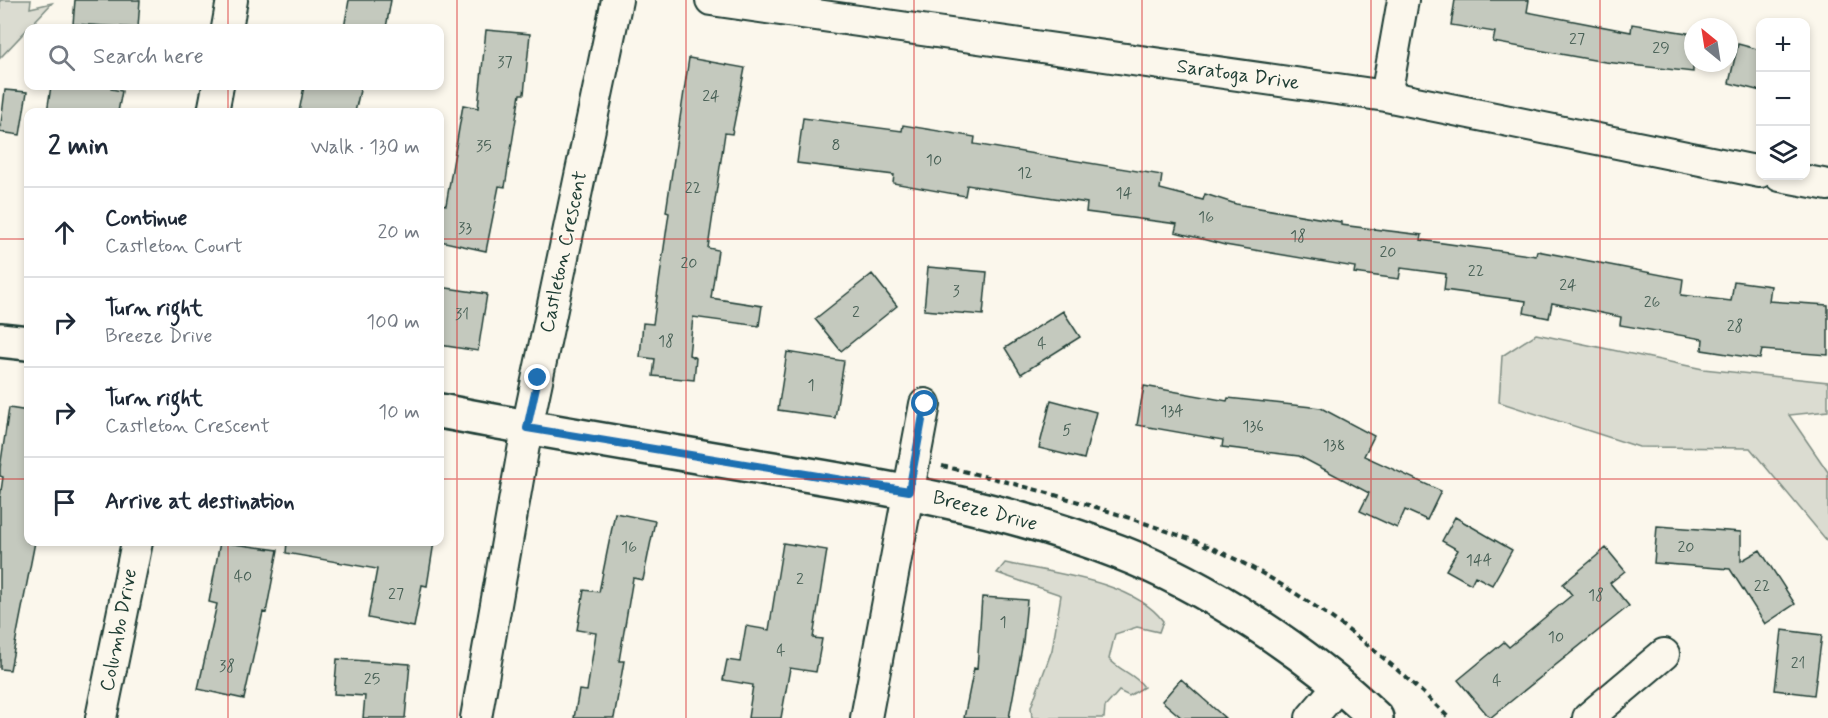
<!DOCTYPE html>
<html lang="en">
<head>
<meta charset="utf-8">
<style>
  :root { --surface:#fff; --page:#f2f2f3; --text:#1f2937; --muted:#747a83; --line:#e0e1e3 }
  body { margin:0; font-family:Mynerve,sans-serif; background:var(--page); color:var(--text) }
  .controls { position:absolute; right:18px; top:18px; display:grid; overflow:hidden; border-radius:12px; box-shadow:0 3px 9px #0003 }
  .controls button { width:54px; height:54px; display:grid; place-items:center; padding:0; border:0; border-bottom:2px solid var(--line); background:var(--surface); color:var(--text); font:30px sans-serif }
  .compass { position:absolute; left:1684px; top:18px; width:54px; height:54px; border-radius:50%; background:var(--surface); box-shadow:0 3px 9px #0003; rotate:330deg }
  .stop { position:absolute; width:18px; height:18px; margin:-14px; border:4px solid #1f6fb2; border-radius:50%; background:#fff }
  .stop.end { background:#1f6fb2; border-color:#fff; box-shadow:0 2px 6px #0008 }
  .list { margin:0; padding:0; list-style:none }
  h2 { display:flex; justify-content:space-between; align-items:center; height:78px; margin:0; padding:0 24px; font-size:26px }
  h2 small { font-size:20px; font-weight:400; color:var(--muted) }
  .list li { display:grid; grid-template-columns:39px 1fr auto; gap:18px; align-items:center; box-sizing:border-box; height:90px; padding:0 24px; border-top:2px solid var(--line) }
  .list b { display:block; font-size:22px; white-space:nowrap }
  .list p { margin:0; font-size:20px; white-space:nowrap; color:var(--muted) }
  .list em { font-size:20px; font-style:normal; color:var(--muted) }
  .icon { flex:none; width:33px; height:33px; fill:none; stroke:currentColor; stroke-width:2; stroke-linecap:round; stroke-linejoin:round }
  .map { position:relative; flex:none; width:1828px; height:718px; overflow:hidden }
  .search { position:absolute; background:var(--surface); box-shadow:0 3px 9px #0003; left:24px; top:24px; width:420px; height:66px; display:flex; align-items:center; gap:15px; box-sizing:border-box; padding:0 21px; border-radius:12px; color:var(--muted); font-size:22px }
  .panel { position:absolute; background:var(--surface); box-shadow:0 3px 9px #0003; left:24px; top:108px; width:420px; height:438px; border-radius:12px }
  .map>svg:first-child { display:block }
  .green { fill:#dbdcd1; stroke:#7d8c82; stroke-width:1.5 }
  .building { fill:#c4c9be; stroke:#1f3d34; stroke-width:1.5 }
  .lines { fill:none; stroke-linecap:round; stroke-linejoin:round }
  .minor-casing { stroke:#1f3d34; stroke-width:34 }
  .tertiary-casing { stroke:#1f3d34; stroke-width:38 }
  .path { stroke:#1f3d34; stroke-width:4; stroke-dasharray:6 4.5; stroke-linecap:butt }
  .minor { stroke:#fbf7ec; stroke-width:30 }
  .tertiary { stroke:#fbf7ec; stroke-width:33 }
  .route { stroke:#1f6fb2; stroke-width:8 }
  .grid { fill:none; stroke:#d62828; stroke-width:1.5; stroke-opacity:0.55 }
  .labels { text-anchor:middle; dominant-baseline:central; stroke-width:4.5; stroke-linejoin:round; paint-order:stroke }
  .number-label { font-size:16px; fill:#486056 }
  .street-label { font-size:20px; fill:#1f3d34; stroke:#fbf7ec }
</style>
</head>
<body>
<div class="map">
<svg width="1828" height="718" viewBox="0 0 1828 718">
  <rect width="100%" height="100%" fill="#fbf7ec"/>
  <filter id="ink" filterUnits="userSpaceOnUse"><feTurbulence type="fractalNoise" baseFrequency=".0167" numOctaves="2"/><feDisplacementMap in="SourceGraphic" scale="12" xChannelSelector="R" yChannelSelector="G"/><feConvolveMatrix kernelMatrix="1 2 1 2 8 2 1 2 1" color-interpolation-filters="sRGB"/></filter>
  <g filter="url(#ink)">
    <!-- green -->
    <path class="green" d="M 0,0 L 31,0 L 30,8 L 52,3 L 0,58 Z
      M 1536,334 L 1703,369 L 1828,382 L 1828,411 L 1789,415 L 1828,472 L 1828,542 L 1750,448 L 1639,447 L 1499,402 L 1502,356 Z
      M 1005,563 C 1052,573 1134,581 1163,621 L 1159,632 L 1137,627 L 1115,634 L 1109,659 C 1120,671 1135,674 1144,687 L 1129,696 L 1119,691 L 1105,707 L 1104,718 L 1032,718 L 1031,707 L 1052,650 L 1061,595 L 997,573 Z"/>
    <!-- building -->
    <path class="building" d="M 75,0 L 140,0 L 138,28 L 73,24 Z
      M 349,0 L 391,0 L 386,28 L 344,28 Z
      M 1455,0 L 1529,0 L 1527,12 L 1631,32 L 1632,24 L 1693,34 L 1693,72 L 1605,62 L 1493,42 L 1495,32 L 1451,25 Z
      M 486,30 L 530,34 L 524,94 L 520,94 L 505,187 L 499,186 L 486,251 L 440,241 L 440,204 L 446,205 L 463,105 L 478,108 Z
      M 1738,44 L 1761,50 L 1761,91 L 1729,83 Z
      M 689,58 L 745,68 L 732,134 L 725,133 L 708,248 L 718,250 L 711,298 L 762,306 L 759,326 L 693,317 L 689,355 L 696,358 L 694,380 L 653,376 L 655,359 L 640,357 L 643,323 L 653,324 L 669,213 L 666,212 Z
      M 51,86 L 112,86 L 111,89 L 122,91 L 118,112 L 47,112 Z
      M 304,86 L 361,86 L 355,112 L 299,112 Z
      M 5,90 L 27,92 L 20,135 L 0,132 Z
      M 803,118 L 902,131 L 903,125 L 975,137 L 974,144 L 1162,175 L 1160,189 L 1203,200 L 1205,194 L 1236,204 L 1341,222 L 1341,225 L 1422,235 L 1421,240 L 1536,256 L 1537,251 L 1683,279 L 1681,295 L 1731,301 L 1734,281 L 1771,286 L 1769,301 L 1828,305 L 1828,355 L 1762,350 L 1760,359 L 1702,350 L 1703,339 L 1620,325 L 1621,317 L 1552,303 L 1549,318 L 1524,313 L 1526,301 L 1444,290 L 1446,274 L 1401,268 L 1399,279 L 1354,273 L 1355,267 L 1225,245 L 1175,232 L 1177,224 L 1086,212 L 1087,203 L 967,185 L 965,196 L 893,183 L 894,175 L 797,163 Z
      M 928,267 L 987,272 L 983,315 L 924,310 Z
      M 872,274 L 897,306 L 841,351 L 815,319 Z
      M 440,287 L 487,294 L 478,351 L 440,345 Z
      M 1063,311 L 1080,337 L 1021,374 L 1005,348 Z
      M 787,352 L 844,361 L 835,418 L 778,410 Z
      M 1144,386 L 1227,401 L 1228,398 L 1321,408 L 1374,436 L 1364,456 L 1441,491 L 1427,520 L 1405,510 L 1397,528 L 1360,511 L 1369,493 L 1299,456 L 1222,447 L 1223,440 L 1137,425 Z
      M 1051,400 L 1096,412 L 1084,459 L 1039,448 Z
      M 9,408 L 28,411 L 28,542 L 35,542 L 10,670 L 0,669 L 0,498 L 3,477 L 0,476 L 0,468 Z
      M 615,513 L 655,521 L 643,580 L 633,578 L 619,661 L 624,661 L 614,718 L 574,718 L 579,690 L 587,691 L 596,633 L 577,630 L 584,590 L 599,592 Z
      M 1455,517 L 1512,550 L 1492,585 L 1475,576 L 1471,584 L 1446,570 L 1458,550 L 1442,541 Z
      M 1657,526 L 1741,532 L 1741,561 L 1760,550 L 1795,604 L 1765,624 L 1730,569 L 1654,563 Z
      M 220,542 L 278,550 L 266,613 L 263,612 L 244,699 L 198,689 L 217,604 L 209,602 Z
      M 287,542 L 434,542 L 427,586 L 422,585 L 414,627 L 368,618 L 377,569 L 286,553 Z
      M 783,543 L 827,550 L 813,638 L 822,639 L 816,672 L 790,668 L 781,718 L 748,718 L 753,685 L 723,680 L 727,660 L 740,662 L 746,626 L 769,630 Z
      M 1606,548 L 1625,571 L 1610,583 L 1629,606 L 1490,718 L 1458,680 L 1504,642 L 1509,647 L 1572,595 L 1563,584 Z
      M 982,597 L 1027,600 L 1023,642 L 1009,718 L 964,718 L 974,668 L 977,669 Z
      M 1782,630 L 1822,635 L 1814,695 L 1775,690 Z
      M 337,659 L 410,664 L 405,718 L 363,718 L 365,696 L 334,694 Z
      M 1181,679 L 1225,718 L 1182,718 L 1162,701 Z"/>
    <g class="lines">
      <defs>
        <path id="minor" d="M 711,0 L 1386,96 L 1760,172
          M 227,28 L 232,0
          M 1386,96 L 1403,0
          M 213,112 L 218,86
          M 1780,176 L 1828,185
          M 101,718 L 137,542
          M 476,718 L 527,428 L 617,0
          M 866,718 L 925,404
          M 1311,718 L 1340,684
          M 1588,718 L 1664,654"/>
        <path id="tertiary" d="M 0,340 L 28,343
          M 440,411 C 548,432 658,449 767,468 C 886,487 1006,508 1119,552 C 1207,586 1308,653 1376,718"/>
      </defs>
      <!-- minor casing -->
      <use href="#minor" class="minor-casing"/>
      <!-- tertiary casing -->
      <use href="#tertiary" class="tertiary-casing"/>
      <!-- path -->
      <path class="path" d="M 942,466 C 1010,482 1078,500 1144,523 C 1172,533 1202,542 1229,556 C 1309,595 1386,655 1449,718"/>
      <!-- minor -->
      <use href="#minor" class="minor"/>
      <!-- tertiary -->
      <use href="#tertiary" class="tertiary"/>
    </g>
  </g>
  <g class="lines" filter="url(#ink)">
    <!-- route -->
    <path class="route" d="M 538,378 L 527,428 L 909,491 L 925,404"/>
  </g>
  <!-- grid -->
  <path class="grid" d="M 228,0 L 228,28M 457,0 L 457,718M 686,0 L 686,718M 914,0 L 914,718M 1142,0 L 1142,718M 1371,0 L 1371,718M 1600,0 L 1600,718M 228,86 L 228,112M 0,239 L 28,239M 440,239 L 1828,239M 0,479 L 28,479M 440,479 L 1828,479M 228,542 L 228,718"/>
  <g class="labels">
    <!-- number labels -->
    <g class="number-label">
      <text x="1577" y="39">27</text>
      <text x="1661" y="48">29</text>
      <text x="505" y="62">37</text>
      <text x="711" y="96">24</text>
      <text x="836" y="145">8</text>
      <text x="484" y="146">35</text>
      <text x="934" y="160">10</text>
      <text x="1025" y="173">12</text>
      <text x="693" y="188">22</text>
      <text x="1124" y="193">14</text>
      <text x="1206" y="217">16</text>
      <text x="465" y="228">33</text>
      <text x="1298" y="236">18</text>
      <text x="1388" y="252">20</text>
      <text x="689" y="263">20</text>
      <text x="1476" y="271">22</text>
      <text x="1568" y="285">24</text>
      <text x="956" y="291">3</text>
      <text x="1652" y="302">26</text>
      <text x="856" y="312">2</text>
      <text x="462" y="314">31</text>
      <text x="1735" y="326">28</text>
      <text x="666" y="341">18</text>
      <text x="1042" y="343">4</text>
      <text x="811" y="385">1</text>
      <text x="1172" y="411">134</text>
      <text x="1253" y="426">136</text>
      <text x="1067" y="430">5</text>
      <text x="1334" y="445">138</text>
      <text x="629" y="547">16</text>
      <text x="1686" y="547">20</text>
      <text x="1479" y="560">144</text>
      <text x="243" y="576">40</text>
      <text x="800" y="579">2</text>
      <text x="1762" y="586">22</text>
      <text x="396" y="594">27</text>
      <text x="1596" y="595">18</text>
      <text x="1003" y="622">1</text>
      <text x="1556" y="637">10</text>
      <text x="781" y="650">4</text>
      <text x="1798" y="663">21</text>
      <text x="227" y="666">38</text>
      <text x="372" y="679">25</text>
      <text x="1497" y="680">4</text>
    </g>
    <!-- street labels -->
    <g class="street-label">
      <text transform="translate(1238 75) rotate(8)">Saratoga Drive</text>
      <text transform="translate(564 252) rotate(-78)">Castleton Crescent</text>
      <text transform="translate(985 511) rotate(15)">Breeze Drive</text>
      <text transform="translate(119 630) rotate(-79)">Columbo Drive</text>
    </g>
  </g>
</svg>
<div class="controls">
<button>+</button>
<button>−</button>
<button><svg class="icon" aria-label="layers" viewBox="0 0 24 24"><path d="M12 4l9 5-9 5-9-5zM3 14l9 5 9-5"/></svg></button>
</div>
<svg class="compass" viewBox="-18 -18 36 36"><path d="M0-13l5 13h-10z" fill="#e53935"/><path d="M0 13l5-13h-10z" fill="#747a83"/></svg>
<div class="stop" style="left:925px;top:404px"></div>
<div class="stop end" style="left:538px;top:378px"></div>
<div class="search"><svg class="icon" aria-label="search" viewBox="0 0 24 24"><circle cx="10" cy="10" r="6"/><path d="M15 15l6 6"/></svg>Search here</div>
<section class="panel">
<h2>2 min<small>Walk · 130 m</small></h2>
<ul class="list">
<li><svg class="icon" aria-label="ahead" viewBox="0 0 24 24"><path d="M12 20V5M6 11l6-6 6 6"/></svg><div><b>Continue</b><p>Castleton Court</p></div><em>20 m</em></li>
<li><svg class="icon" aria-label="right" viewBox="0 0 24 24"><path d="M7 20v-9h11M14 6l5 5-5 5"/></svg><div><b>Turn right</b><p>Breeze Drive</p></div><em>100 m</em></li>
<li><svg class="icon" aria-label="right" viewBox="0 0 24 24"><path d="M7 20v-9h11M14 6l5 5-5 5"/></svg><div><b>Turn right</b><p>Castleton Crescent</p></div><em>10 m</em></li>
<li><svg class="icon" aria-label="arrive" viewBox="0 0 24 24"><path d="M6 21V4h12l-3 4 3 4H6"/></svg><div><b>Arrive at destination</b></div></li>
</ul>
</section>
</div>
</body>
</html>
